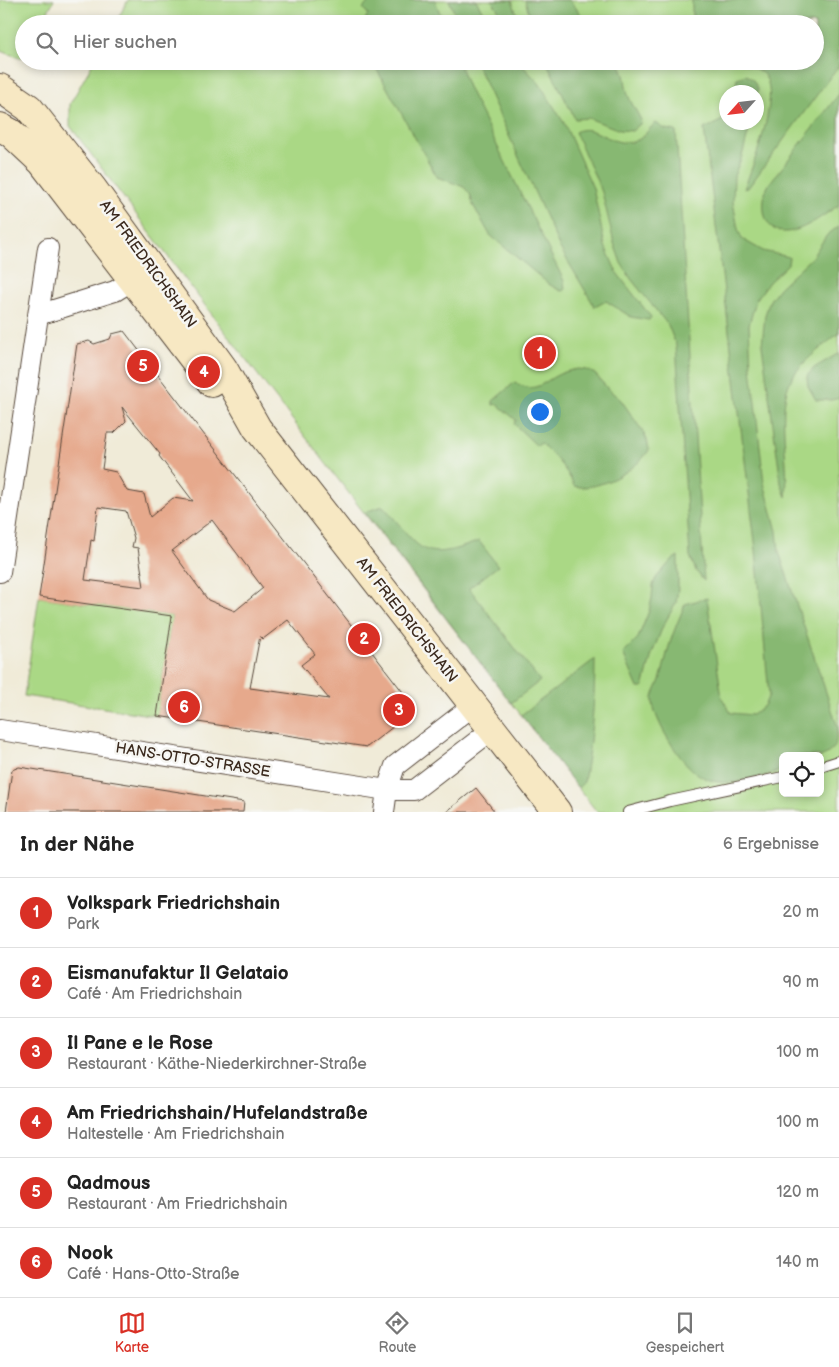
<!DOCTYPE html>
<html lang="de">
<head>
<meta charset="utf-8">
<style>
  :root { --surface:#fff; --page:#f2f2f2; --text:#222; --muted:#767676; --line:#e0e0e0; --accent:#d93025 }
  body { margin:0; font-family:"Balsamiq Sans",sans-serif; background:var(--page); color:var(--text) }
  .controls { position:absolute; right:15px; bottom:15px; display:grid; overflow:hidden; border-radius:8px; box-shadow:0 2px 8px #0003 }
  .controls button { width:45px; height:45px; display:grid; place-items:center; padding:0; border:0; border-bottom:1px solid var(--line); background:var(--surface); color:var(--text); font:25px sans-serif }
  .compass { position:absolute; left:719px; top:85px; width:45px; height:45px; border-radius:50%; background:var(--surface); box-shadow:0 2px 8px #0003; rotate:243deg }
  .you { position:absolute; left:539px; top:411px; width:18px; height:18px; margin:-12px; border:4px solid #fff; border-radius:50%; background:#1a73e8; box-shadow:0 0 0 8px #1a73e833 }
  .badge { display:grid; place-items:center; width:32px; height:32px; border-radius:50%; background:var(--accent); color:#fff; font-size:16px; font-weight:700 }
  .pin { position:absolute; translate:-50% -50%; border:2px solid #fff; box-shadow:0 1px 5px #0006 }
  .list { margin:0; padding:0; list-style:none }
  h2 { display:flex; justify-content:space-between; align-items:center; height:65px; margin:0; padding:0 20px; font-size:21px }
  h2 small { font-size:16px; font-weight:400; color:var(--muted) }
  .list li { display:grid; grid-template-columns:32px 1fr auto; gap:15px; align-items:center; box-sizing:border-box; height:70px; padding:0 20px; border-top:1px solid var(--line) }
  .list b { display:block; font-size:19px; white-space:nowrap }
  .list p { margin:0; font-size:16px; white-space:nowrap; color:var(--muted) }
  .list em { font-size:16px; font-style:normal; color:var(--muted) }
  .icon { flex:none; width:28px; height:28px; fill:none; stroke:currentColor; stroke-width:2; stroke-linecap:round; stroke-linejoin:round }
  .map { position:relative; flex:none; width:839px; height:812px; overflow:hidden }
  .search { position:absolute; background:var(--surface); box-shadow:0 2px 8px #0003; left:15px; right:15px; top:15px; height:55px; display:flex; align-items:center; gap:12px; box-sizing:border-box; padding:0 18px; border-radius:28px; color:var(--muted); font-size:19px }
  .sheet { height:485px; background:var(--surface) }
  nav { display:flex; justify-content:space-around; align-items:center; box-sizing:border-box; height:70px; border-top:1px solid var(--line); background:var(--surface); font-size:14px; color:var(--muted) }
  nav a { display:grid; justify-items:center; gap:2px }
  nav .on { color:var(--accent) }
  .map>svg:first-child { display:block }
  .green { fill:#aad885; stroke:#728152; fill-rule:evenodd }
  .forest { fill:#87b872; stroke:#617148 }
  .building { fill:#e6a98c; fill-rule:evenodd }
  .lines { fill:none; stroke-linecap:round; stroke-linejoin:round }
  .lane-casing { stroke:#56473a; stroke-width:12 }
  .street-casing { stroke:#56473a; stroke-width:22 }
  .secondary-casing { stroke:#56473a; stroke-width:30 }
  .lane { stroke:#fff; stroke-width:10 }
  .street { stroke:#fff; stroke-width:20 }
  .secondary { stroke:#f7e8c3; stroke-width:28 }
  .labels { text-anchor:middle; dominant-baseline:central; stroke-width:5; stroke-linejoin:round; paint-order:stroke }
  .street-label { font-size:15px; fill:#3b2a1e; stroke:#f6f6f2 }
</style>
</head>
<body>
<div class="map">
<svg width="839" height="812" viewBox="0 0 839 812">
  <rect width="100%" height="100%" fill="#f6f6f2"/>
  <filter id="ink" filterUnits="userSpaceOnUse"><feTurbulence type="fractalNoise" baseFrequency=".02" numOctaves="2"/><feDisplacementMap in="SourceGraphic" scale="10" xChannelSelector="R" yChannelSelector="G"/><feConvolveMatrix kernelMatrix="1 2 1 2 8 2 1 2 1" color-interpolation-filters="sRGB"/></filter>
  <filter id="wash" filterUnits="userSpaceOnUse"><feTurbulence type="fractalNoise" baseFrequency=".0096" numOctaves="4" result="noise"/><feDisplacementMap in="SourceGraphic" scale="20" xChannelSelector="R" yChannelSelector="G"/><feGaussianBlur stdDeviation="1.12" result="paint"/><feColorMatrix in="noise" values="0 0 0 0 0 0 0 0 0 0 0 0 0 0 0 0 0 1.4 0 .05"/><feComposite in="paint" operator="in"/></filter>
  <g filter="url(#wash)">
    <rect width="100%" height="100%" fill="#f0ebd8"/>
    <!-- green -->
    <path class="green" d="M 0,0 L 54,0 L 41,24 L 24,24 L 24,54 L 21,58 L 0,51 Z
      M 128,0 L 839,0 L 839,812 L 597,812 C 419,585 242,357 70,126 L 70,104 L 94,61 L 815,61 L 815,24 L 115,24 ZM 726,92 L 756,92 L 756,122 L 726,122 ZM 783,756 L 820,756 L 820,793 L 783,793 Z
      M 39,597 L 172,616 L 157,716 L 24,696 Z"/>
    <!-- forest -->
    <path class="forest" d="M 365,0 L 435,0 L 444,24 L 363,24 L 368,14 L 363,8 L 368,3 Z
      M 449,0 L 476,0 L 490,24 L 459,24 Z
      M 491,0 L 512,0 L 520,24 L 509,24 Z
      M 525,0 L 570,0 L 588,24 L 532,24 Z
      M 692,0 L 839,0 L 839,65 L 748,188 L 744,189 C 753,165 780,98 765,76 C 757,66 746,67 738,61 L 815,61 L 815,24 L 695,24 L 692,22 Z
      M 372,61 L 458,61 L 468,87 L 564,281 L 565,290 L 561,291 L 550,285 L 490,235 L 473,205 L 470,194 L 464,187 L 437,177 Z
      M 475,61 L 518,61 L 539,83 L 564,123 L 593,188 L 605,246 L 617,273 L 651,317 L 649,320 L 631,317 L 606,301 L 595,307 L 560,248 Z
      M 546,61 L 617,61 C 627,74 624,82 628,95 C 631,103 637,112 641,120 L 640,124 L 632,131 L 620,130 L 588,118 L 575,119 Z
      M 746,75 L 753,80 L 758,89 L 757,95 L 756,92 L 735,92 L 737,78 Z
      M 839,94 L 839,205 C 822,216 782,249 767,221 C 762,212 763,196 767,188 C 772,178 782,169 788,160 C 805,138 822,116 839,94 Z
      M 726,114 L 726,122 L 751,123 L 742,156 L 734,176 L 733,202 L 738,229 L 742,239 L 763,251 L 789,257 L 788,264 L 769,282 L 756,300 L 749,325 L 751,367 L 764,483 L 777,531 L 779,552 L 838,728 L 835,747 L 827,754 L 820,757 L 820,756 L 783,756 L 783,770 C 725,788 701,794 667,737 C 662,729 651,707 653,698 C 654,692 658,686 660,680 C 664,668 666,655 670,643 C 674,630 680,617 685,604 L 707,598 L 722,698 L 731,713 L 752,715 L 764,706 L 769,695 L 756,550 L 704,129 L 721,121 Z
      M 656,123 L 665,129 L 676,131 L 704,581 L 696,571 L 690,556 L 676,345 L 668,325 L 631,279 L 621,263 L 614,243 L 602,192 L 575,132 C 594,121 611,149 635,141 C 645,138 648,128 656,123 Z
      M 839,226 L 839,334 L 834,337 C 820,349 801,362 792,378 C 775,406 790,463 786,497 L 781,483 L 762,345 L 765,315 L 770,300 L 779,288 L 812,257 L 827,235 Z
      M 839,353 L 839,398 L 832,400 L 816,400 L 808,386 L 807,376 L 814,368 Z
      M 578,369 L 587,370 L 595,374 L 608,389 L 621,400 L 643,432 L 647,440 L 649,450 C 637,470 597,492 574,486 C 568,470 553,455 541,443 L 537,446 L 514,424 L 516,420 L 497,404 L 493,405 L 493,401 L 515,382 C 536,396 544,380 562,373 C 567,371 573,370 578,369 Z
      M 383,506 C 421,547 418,565 479,541 L 498,566 L 469,588 L 540,681 L 511,703 L 365,512 Z
      M 678,556 L 678,588 L 676,603 L 663,626 L 652,654 L 643,688 L 638,688 L 623,653 L 638,638 L 649,611 L 652,598 L 653,585 L 656,578 L 672,560 Z
      M 595,659 C 595,700 591,742 584,782 L 578,788 L 521,715 Z"/>
    <g id="blocks">
      <!-- building -->
      <path class="building" d="M 124,331 L 416,709 L 367,747 L 157,716 L 172,616 L 39,597 L 77,344 L 89,341 L 94,344 L 110,339 L 112,334 ZM 122,407 L 160,454 L 159,456 L 193,501 L 173,498 L 150,517 L 144,494 L 127,491 L 116,472 L 102,469 L 107,433 L 114,433 L 126,421 ZM 98,507 L 126,511 L 134,538 L 132,547 L 138,548 L 144,587 L 85,580 L 91,540 L 94,541 ZM 212,520 L 263,588 L 235,611 L 208,600 L 172,551 ZM 288,620 L 315,654 L 301,665 L 329,699 L 250,688 L 260,636 L 263,639 Z
        M 19,767 L 244,802 L 243,812 L 6,812 L 12,770 Z
        M 476,788 L 495,812 L 446,812 Z"/>
    </g>
  </g>
  <g filter="url(#ink)">
    <use href="#blocks" fill-opacity="0" stroke="#56473a" stroke-width="1"/>
    <g class="lines">
      <defs>
        <path id="lane" d="M 820,767 L 839,761
          M 628,812 L 670,801 L 783,777"/>
        <path id="street" d="M 38,315 L 115,291 L 133,280
          M 0,572 L 48,248
          M 0,730 L 387,790 L 414,790 L 493,729
          M 384,812 L 387,790 L 395,766 L 474,705"/>
        <path id="secondary" d="M 0,88 L 29,108 L 93,189 L 223,368 L 257,428 L 557,812
          M 0,127 L 11,133 L 42,162 L 212,383"/>
      </defs>
      <!-- lane casing -->
      <use href="#lane" class="lane-casing"/>
      <!-- street casing -->
      <use href="#street" class="street-casing"/>
      <!-- secondary casing -->
      <use href="#secondary" class="secondary-casing"/>
      <!-- lane -->
      <use href="#lane" class="lane"/>
      <!-- street -->
      <use href="#street" class="street"/>
      <!-- secondary -->
      <use href="#secondary" class="secondary"/>
    </g>
  </g>
  <g class="labels">
    <!-- street labels -->
    <g class="street-label">
      <text transform="translate(148 264) rotate(54)">AM FRIEDRICHSHAIN</text>
      <text transform="translate(407 620) rotate(52)">AM FRIEDRICHSHAIN</text>
      <text transform="translate(193 760) rotate(9)">HANS-OTTO-STRASSE</text>
    </g>
  </g>
</svg>
<div class="controls">
<button><svg class="icon" aria-label="locate" viewBox="0 0 24 24"><circle cx="12" cy="12" r="6"/><path d="M12 2v4M12 18v4M2 12h4M18 12h4"/></svg></button>
</div>
<svg class="compass" viewBox="-18 -18 36 36"><path d="M0-13l5 13h-10z" fill="#e53935"/><path d="M0 13l5-13h-10z" fill="#767676"/></svg>
<div class="you"></div>
<div class="pin badge" style="left:540px;top:353px">1</div>
<div class="pin badge" style="left:364px;top:639px">2</div>
<div class="pin badge" style="left:399px;top:710px">3</div>
<div class="pin badge" style="left:204px;top:372px">4</div>
<div class="pin badge" style="left:143px;top:366px">5</div>
<div class="pin badge" style="left:184px;top:707px">6</div>
<div class="search"><svg class="icon" aria-label="search" viewBox="0 0 24 24"><circle cx="10" cy="10" r="6"/><path d="M15 15l6 6"/></svg>Hier suchen</div>
</div>
<section class="sheet">
<h2>In der Nähe<small>6 Ergebnisse</small></h2>
<ul class="list">
<li><span class="badge">1</span><div><b>Volkspark Friedrichshain</b><p>Park</p></div><em>20 m</em></li>
<li><span class="badge">2</span><div><b>Eismanufaktur Il Gelataio</b><p>Café · Am Friedrichshain</p></div><em>90 m</em></li>
<li><span class="badge">3</span><div><b>Il Pane e le Rose</b><p>Restaurant · Käthe-Niederkirchner-Straße</p></div><em>100 m</em></li>
<li><span class="badge">4</span><div><b>Am Friedrichshain/Hufelandstraße</b><p>Haltestelle · Am Friedrichshain</p></div><em>100 m</em></li>
<li><span class="badge">5</span><div><b>Qadmous</b><p>Restaurant · Am Friedrichshain</p></div><em>120 m</em></li>
<li><span class="badge">6</span><div><b>Nook</b><p>Café · Hans-Otto-Straße</p></div><em>140 m</em></li>
</ul>
</section>
<nav>
<a class="on"><svg class="icon" aria-label="map" viewBox="0 0 24 24"><path d="M3 6l6-2 6 2 6-2v14l-6 2-6-2-6 2zM9 4v14M15 6v14"/></svg>Karte</a>
<a><svg class="icon" aria-label="directions" viewBox="0 0 24 24"><path d="M12 3l9 9-9 9-9-9zM9 14v-3h6M13 9l2 2-2 2"/></svg>Route</a>
<a><svg class="icon" aria-label="saved" viewBox="0 0 24 24"><path d="M7 4h10v16l-5-4-5 4z"/></svg>Gespeichert</a>
</nav>
</body>
</html>
